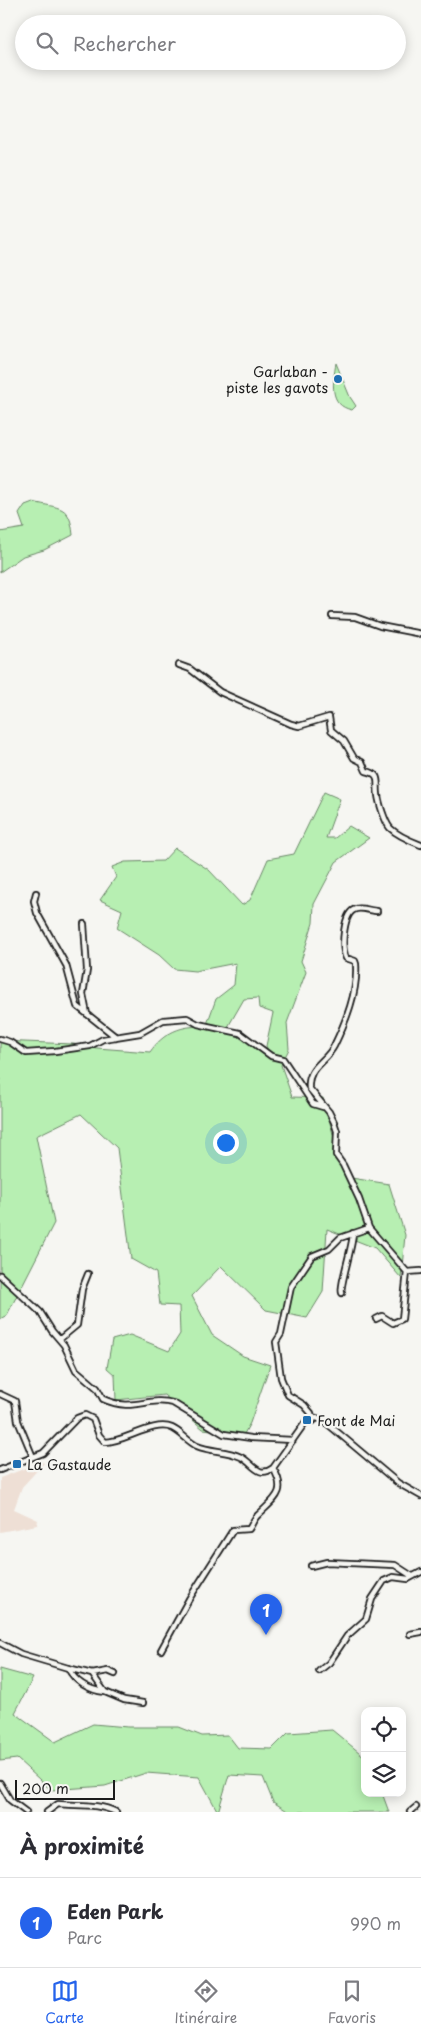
<!DOCTYPE html>
<html lang="fr">
<head>
<meta charset="utf-8">
<style>
  :root { --surface:#fff; --page:#f2f2f3; --text:#2b2b33; --muted:#7c7c81; --line:#e1e1e2; --accent:#2563eb }
  body { margin:0; font-family:"Playpen Sans",sans-serif; background:var(--page); color:var(--text) }
  .controls { position:absolute; right:15px; bottom:15px; display:grid; overflow:hidden; border-radius:10px; box-shadow:0 2px 12px #0003 }
  .controls button { width:45px; height:45px; display:grid; place-items:center; padding:0; border:0; border-bottom:1px solid var(--line); background:var(--surface); color:var(--text); font:25px sans-serif }
  .scale { position:absolute; left:15px; bottom:12px; width:100px; box-sizing:border-box; padding-left:5px; border:2px solid #1c1c1c; border-top:0; font-size:14px; line-height:18px; white-space:nowrap; color:#1c1c1c; -webkit-text-stroke:4px #f6f6f2; paint-order:stroke }
  .you { position:absolute; left:225px; top:1142px; width:18px; height:18px; margin:-12px; border:4px solid #fff; border-radius:50%; background:#1a73e8; box-shadow:0 0 0 8px #1a73e833 }
  .badge { display:grid; place-items:center; width:32px; height:32px; border-radius:50%; background:var(--accent); color:#fff; font-size:16px; font-weight:700 }
  .pin { position:absolute; translate:-50% -41px; filter:drop-shadow(0 1px 2px #0008) }
  .pin::after { content:''; position:absolute; top:26px; width:18px; height:15px; background:inherit; clip-path:polygon(0 0,100% 0,50% 100%) }
  .list { margin:0; padding:0; list-style:none }
  h2 { display:flex; justify-content:space-between; align-items:center; height:65px; margin:0; padding:0 20px; font-size:21px }
  h2 small { font-size:16px; font-weight:400; color:var(--muted) }
  .list li { display:grid; grid-template-columns:32px 1fr auto; gap:15px; align-items:center; box-sizing:border-box; height:90px; padding:0 20px; border-top:1px solid var(--line) }
  .list b { display:block; font-size:19px; white-space:nowrap }
  .list p { margin:0; font-size:16px; white-space:nowrap; color:var(--muted) }
  .list em { font-size:16px; font-style:normal; color:var(--muted) }
  .icon { flex:none; width:28px; height:28px; fill:none; stroke:currentColor; stroke-width:2; stroke-linecap:round; stroke-linejoin:round }
  .map { position:relative; flex:none; width:421px; height:1812px; overflow:hidden }
  .search { position:absolute; background:var(--surface); box-shadow:0 2px 12px #0003; left:15px; right:15px; top:15px; height:55px; display:flex; align-items:center; gap:12px; box-sizing:border-box; padding:0 18px; border-radius:28px; color:var(--muted); font-size:19px }
  .sheet { height:155px; background:var(--surface) }
  nav { display:flex; justify-content:space-around; align-items:center; box-sizing:border-box; height:70px; border-top:1px solid var(--line); background:var(--surface); font-size:14px; color:var(--muted) }
  nav a { display:grid; justify-items:center; gap:2px }
  nav .on { color:var(--accent) }
  .map>svg:first-child { display:block }
  .built { fill:#eedfd5 }
  .green { fill:#b7efb2; stroke:#6a8667; fill-rule:evenodd }
  .lines { fill:none; stroke-linecap:round; stroke-linejoin:round }
  .minor-casing { stroke:#1c1c1c; stroke-width:8 }
  .minor { stroke:#f6f6f2; stroke-width:4.5 }
  .poi-dot { fill:#1f6fb2; stroke:#f6f6f2; stroke-width:2 }
  .labels { text-anchor:middle; dominant-baseline:central; stroke-width:4.5; stroke-linejoin:round; paint-order:stroke }
  .poi-label { font-size:14px; fill:#1c1c1c; stroke:#f6f6f2; text-anchor:start }
</style>
</head>
<body>
<div class="map">
<svg width="421" height="1812" viewBox="0 0 421 1812">
  <rect width="100%" height="100%" fill="#f6f6f2"/>
  <filter id="ink" filterUnits="userSpaceOnUse"><feTurbulence type="fractalNoise" baseFrequency=".02" numOctaves="2"/><feDisplacementMap in="SourceGraphic" scale="10" xChannelSelector="R" yChannelSelector="G"/><feConvolveMatrix kernelMatrix="1 2 1 2 8 2 1 2 1" color-interpolation-filters="sRGB"/></filter>
  <g filter="url(#ink)">
    <!-- built -->
    <path class="built" d="M 42,1462 L 44,1463 L 22,1487 L 14,1509 L 38,1520 L 37,1525 L 0,1532 L 0,1478 Z"/>
    <!-- green -->
    <path class="green" d="M 336,363 L 350,397 L 356,406 L 352,410 C 328,405 333,382 336,363 Z
      M 33,502 C 60,509 70,504 73,535 L 44,550 L 23,556 L 0,572 L 0,532 L 24,528 L 19,514 L 25,505 Z
      M 324,792 L 340,799 L 326,838 L 335,838 L 349,826 L 369,838 L 336,862 L 314,904 L 313,923 L 301,961 L 306,972 L 287,1023 L 289,1049 L 281,1065 L 292,1097 L 323,1098 L 345,1177 L 389,1184 L 405,1235 L 401,1278 L 375,1248 L 327,1229 L 323,1292 L 307,1318 L 266,1310 L 221,1266 L 192,1296 L 212,1335 L 243,1356 L 270,1365 L 250,1423 L 244,1434 L 203,1429 L 164,1395 L 116,1400 L 115,1375 L 107,1368 L 112,1340 L 130,1335 L 169,1351 L 180,1334 L 179,1306 L 160,1305 L 156,1273 L 131,1259 L 117,1148 L 81,1114 L 36,1136 L 54,1223 L 7,1315 L 0,1319 L 0,1041 L 73,1044 L 97,1048 L 150,1052 C 163,1033 182,1024 206,1027 L 216,999 L 234,985 L 236,963 L 195,971 L 174,969 L 159,955 L 117,928 L 122,910 L 100,900 L 116,877 L 112,867 L 125,862 L 163,861 L 175,848 L 209,870 L 242,905 L 250,900 L 268,859 L 294,854 ZM 258,998 L 259,1008 L 273,1013 L 266,1046 L 271,1057 L 242,1037 L 225,1032 L 244,999 Z
      M 0,1669 L 33,1678 L 15,1713 L 55,1742 L 93,1724 L 128,1727 L 179,1727 L 202,1736 L 228,1735 L 238,1748 L 272,1749 L 288,1733 L 332,1730 L 365,1757 L 365,1793 L 382,1793 L 389,1812 L 289,1812 L 273,1802 L 263,1777 L 229,1775 L 218,1812 L 199,1777 L 146,1773 L 105,1786 L 51,1790 L 17,1759 L 0,1761 Z"/>
    <g class="lines">
      <defs>
        <path id="minor" d="M 332,616 L 355,617 L 380,626 L 421,634
          M 179,665 L 190,669 L 220,692 L 291,724 L 299,726 L 329,717 L 331,730 L 344,741 L 354,758 L 362,762 L 366,771 C 382,774 376,782 378,795 C 379,803 385,822 390,828 C 398,836 411,841 421,845
          M 36,893 L 34,901 L 37,913 L 66,965 L 77,1006 L 116,1037
          M 377,911 C 371,911 362,907 356,909 C 343,912 341,947 346,958 L 355,961 L 356,964 C 358,992 346,1021 334,1046 C 326,1062 307,1067 309,1088 L 329,1112 L 334,1122 L 337,1131 L 336,1155 L 343,1165 L 359,1199 L 369,1228 L 407,1272 L 421,1271
          M 84,924 L 87,970 L 83,994 L 87,1014
          M 0,1039 L 10,1042 L 26,1053 L 55,1051 L 90,1046 L 103,1039 L 140,1033 L 163,1020 L 187,1018 L 198,1024 L 240,1033 L 271,1056 L 283,1059 L 313,1104 L 323,1107
          M 0,1275 L 40,1312 L 52,1331 L 64,1345 L 76,1370 L 97,1388 L 103,1399 C 134,1413 147,1396 173,1403 L 224,1434 L 251,1438 L 293,1440
          M 342,1293 C 339,1287 353,1246 353,1233
          M 376,1319 L 382,1316 L 393,1323 L 402,1319 L 407,1272
          M 60,1339 L 77,1325 L 82,1289 L 88,1274
          M 0,1394 L 15,1401 L 18,1421 L 33,1457
          M 313,1421 L 311,1413 L 304,1405 L 288,1395 L 281,1378 L 276,1342 L 281,1334 L 291,1287 L 312,1256 L 329,1249 L 340,1238 L 369,1228
          M 0,1470 L 43,1453 L 77,1418 L 85,1415 L 93,1419 L 99,1435 L 105,1442 C 125,1442 154,1420 172,1428 C 181,1432 187,1441 197,1446 C 211,1452 227,1450 241,1457 C 253,1463 258,1479 273,1468 L 307,1420 L 313,1417 L 323,1420 L 398,1483 L 421,1496
          M 311,1566 L 327,1562 L 395,1565 L 412,1576
          M 410,1634 L 421,1632
          M 0,1643 L 21,1654 L 68,1668 C 75,1682 89,1690 105,1692 L 92,1674
          M 161,1650 L 189,1599 L 233,1530 L 249,1529 C 252,1525 254,1518 258,1515 C 274,1499 288,1493 273,1468
          M 68,1668 L 92,1674 L 108,1671 L 115,1674
          M 319,1671 L 329,1663 L 347,1636 L 366,1619 L 372,1599 L 384,1581 L 393,1577 L 408,1579 L 421,1572
          M 105,1692 L 124,1700 L 143,1703
          M 0,1783 L 10,1800 L 26,1812
          M 47,1812 L 58,1804 C 78,1806 98,1803 116,1812
          M 410,1812 L 416,1807"/>
      </defs>
      <!-- minor casing -->
      <use href="#minor" class="minor-casing"/>
      <!-- minor -->
      <use href="#minor" class="minor"/>
    </g>
  </g>
  <!-- markers -->
  <g class="poi-dot">
    <circle cx="338" cy="379" r="5"/>
    <rect x="302" y="1415" width="10" height="10" rx="2.5"/>
    <rect x="12" y="1459" width="10" height="10" rx="2.5"/>
  </g>
  <g class="labels">
    <!-- poi labels -->
    <g class="poi-label">
      <text x="328" y="371" text-anchor="end">Garlaban -<tspan x="328" dy="16">piste les gavots</tspan></text>
      <text x="317" y="1420">Font de Mai</text>
      <text x="27" y="1464">La Gastaude</text>
    </g>
  </g>
</svg>
<div class="controls">
<button><svg class="icon" aria-label="locate" viewBox="0 0 24 24"><circle cx="12" cy="12" r="6"/><path d="M12 2v4M12 18v4M2 12h4M18 12h4"/></svg></button>
<button><svg class="icon" aria-label="layers" viewBox="0 0 24 24"><path d="M12 4l9 5-9 5-9-5zM3 14l9 5 9-5"/></svg></button>
</div>
<div class="scale">200 m</div>
<div class="you"></div>
<div class="pin badge" style="left:266px;top:1635px">1</div>
<div class="search"><svg class="icon" aria-label="search" viewBox="0 0 24 24"><circle cx="10" cy="10" r="6"/><path d="M15 15l6 6"/></svg>Rechercher</div>
</div>
<section class="sheet">
<h2>À proximité<small></small></h2>
<ul class="list">
<li><span class="badge">1</span><div><b>Eden Park</b><p>Parc</p></div><em>990 m</em></li>
</ul>
</section>
<nav>
<a class="on"><svg class="icon" aria-label="map" viewBox="0 0 24 24"><path d="M3 6l6-2 6 2 6-2v14l-6 2-6-2-6 2zM9 4v14M15 6v14"/></svg>Carte</a>
<a><svg class="icon" aria-label="directions" viewBox="0 0 24 24"><path d="M12 3l9 9-9 9-9-9zM9 14v-3h6M13 9l2 2-2 2"/></svg>Itinéraire</a>
<a><svg class="icon" aria-label="saved" viewBox="0 0 24 24"><path d="M7 4h10v16l-5-4-5 4z"/></svg>Favoris</a>
</nav>
</body>
</html>
